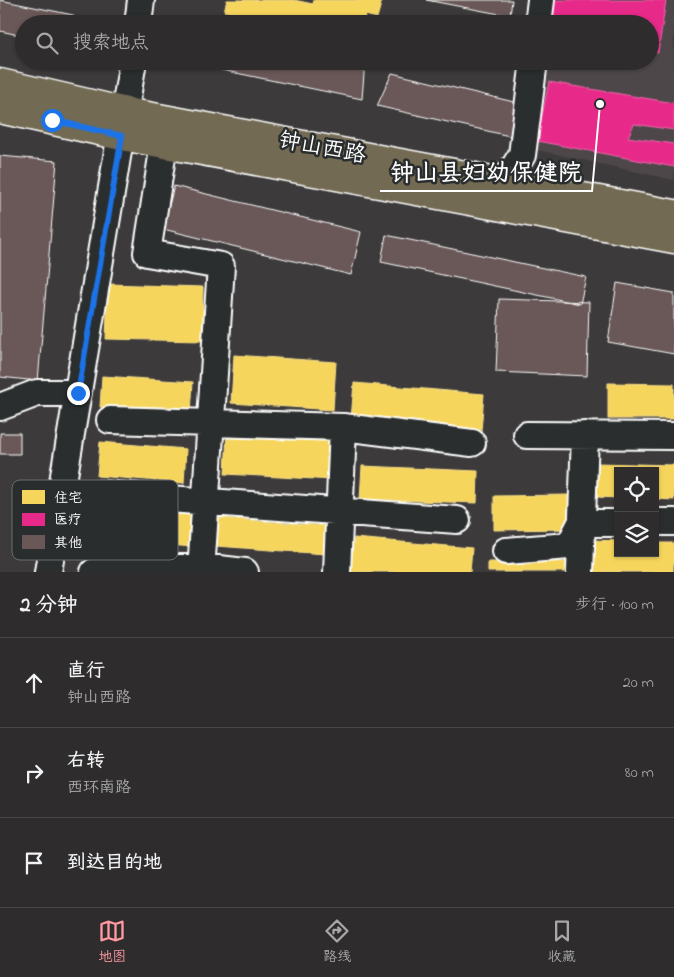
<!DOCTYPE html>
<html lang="zh">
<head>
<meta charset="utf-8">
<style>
  :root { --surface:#2e2c2c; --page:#3a3838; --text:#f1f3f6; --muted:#a7a7a9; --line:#494848; --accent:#ff9aa2 }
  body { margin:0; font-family:"Indie Flower","LXGW WenKai TC",sans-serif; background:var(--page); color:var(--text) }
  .controls { position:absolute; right:15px; bottom:15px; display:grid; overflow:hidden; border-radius:0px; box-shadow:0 1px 4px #0004 }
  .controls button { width:45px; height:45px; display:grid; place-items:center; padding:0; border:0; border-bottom:1px solid var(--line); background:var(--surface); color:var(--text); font:25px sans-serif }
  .stop { position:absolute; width:15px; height:15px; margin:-11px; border:4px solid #1a73e8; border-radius:50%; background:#fff }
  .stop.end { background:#1a73e8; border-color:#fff; box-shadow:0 1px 5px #0008 }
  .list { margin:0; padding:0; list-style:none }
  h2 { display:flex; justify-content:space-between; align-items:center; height:65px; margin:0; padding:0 20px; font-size:21px }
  h2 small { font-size:16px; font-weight:400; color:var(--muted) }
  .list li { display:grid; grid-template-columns:32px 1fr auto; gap:15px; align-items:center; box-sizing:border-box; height:90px; padding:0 20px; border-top:1px solid var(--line) }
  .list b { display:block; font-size:19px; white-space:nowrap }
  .list p { margin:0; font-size:16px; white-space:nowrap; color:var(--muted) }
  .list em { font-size:16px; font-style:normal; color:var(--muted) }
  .icon { flex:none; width:28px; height:28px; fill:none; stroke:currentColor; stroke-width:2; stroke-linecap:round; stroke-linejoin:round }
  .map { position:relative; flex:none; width:674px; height:572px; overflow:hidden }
  .search { position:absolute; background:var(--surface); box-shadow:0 1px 4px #0004; left:15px; right:15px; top:15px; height:55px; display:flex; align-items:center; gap:12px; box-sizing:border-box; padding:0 18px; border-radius:28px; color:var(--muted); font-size:19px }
  .sheet { height:335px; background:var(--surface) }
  nav { display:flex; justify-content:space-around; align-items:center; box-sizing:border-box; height:70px; border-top:1px solid var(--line); background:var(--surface); font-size:14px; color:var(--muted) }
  nav a { display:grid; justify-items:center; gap:2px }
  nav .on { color:var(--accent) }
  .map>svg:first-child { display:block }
  .built { fill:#4e4748 }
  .homes { fill:#f6d55c; stroke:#f9e28d }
  .health { fill:#e7298a; stroke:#ee69ad }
  .building { fill:#6a5858; stroke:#fff }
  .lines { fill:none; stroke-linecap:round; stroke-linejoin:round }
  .minor-casing { stroke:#fff; stroke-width:30 }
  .major-casing { stroke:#fff; stroke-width:31 }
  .minor { stroke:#2a2d2e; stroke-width:26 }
  .major { stroke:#736b52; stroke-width:28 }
  .route { stroke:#1a73e8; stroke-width:6 }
  .labels { text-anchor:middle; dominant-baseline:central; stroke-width:5; stroke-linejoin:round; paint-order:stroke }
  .street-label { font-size:22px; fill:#fff; stroke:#2a2d2e }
  .key { fill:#2a2d2e; stroke:#6a6c6d; stroke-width:1 }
  .key-label { font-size:14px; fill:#fff }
  .leader { fill:none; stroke:#fff; stroke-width:2 }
  .callout-dot { fill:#fff; stroke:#2a2d2e; stroke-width:2 }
  .callout-label { font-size:24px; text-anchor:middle; font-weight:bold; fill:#fff; stroke:#2a2d2e; stroke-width:5; stroke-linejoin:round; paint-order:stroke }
</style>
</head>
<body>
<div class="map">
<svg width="674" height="572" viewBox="0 0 674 572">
  <rect width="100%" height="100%" fill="#3d3a3b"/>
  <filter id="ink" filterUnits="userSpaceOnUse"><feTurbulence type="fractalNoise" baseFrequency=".02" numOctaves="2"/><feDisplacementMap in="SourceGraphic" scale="10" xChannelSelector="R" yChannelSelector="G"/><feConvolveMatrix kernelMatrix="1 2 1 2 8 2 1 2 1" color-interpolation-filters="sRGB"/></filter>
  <g filter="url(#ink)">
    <!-- built -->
    <path class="built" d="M 542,0 L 674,0 L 674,180 L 519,146 L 532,61 L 650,61 L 650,24 Z"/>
    <!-- homes -->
    <path class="homes" d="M 227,0 L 294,0 L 313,4 L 314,0 L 382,0 L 377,18 L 365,15 L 364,24 L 283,24 L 224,11 Z
      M 108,284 L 203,287 L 202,341 L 106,339 Z
      M 234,355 L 336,362 L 333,410 L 231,403 Z
      M 102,376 L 193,382 L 191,413 L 100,407 Z
      M 354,383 L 484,394 L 481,431 L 351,420 Z
      M 608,383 L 674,384 L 674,419 L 608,419 Z
      M 227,433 L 336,439 L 333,480 L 225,474 Z
      M 100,442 L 186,449 L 184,483 L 97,476 Z
      M 598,463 L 674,465 L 674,500 L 655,499 L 655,471 L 618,471 L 618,498 L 597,497 Z
      M 362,466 L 478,471 L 477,503 L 360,499 Z
      M 570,495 L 571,529 L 494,530 L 494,496 Z
      M 82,506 L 197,514 L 195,547 L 80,539 Z
      M 219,518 L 327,526 L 325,554 L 216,546 Z
      M 354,538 L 472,548 L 470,572 L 351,572 Z
      M 592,540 L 618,541 L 618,553 L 655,553 L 655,543 L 674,543 L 673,572 L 591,572 Z
      M 488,562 L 571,562 L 572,572 L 488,572 Z"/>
    <!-- health -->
    <path class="health" d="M 552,0 L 666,0 L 658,53 L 650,51 L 650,24 L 548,24 Z
      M 549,82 L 674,103 L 674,130 L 634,124 L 628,137 L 674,144 L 674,167 L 537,141 Z"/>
    <!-- building -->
    <path class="building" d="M 0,0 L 73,15 L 71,24 L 24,24 L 24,36 L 0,31 Z
      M 426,0 L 512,0 L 510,16 Z
      M 178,61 L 365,61 L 362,99 Z
      M 392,73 L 518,103 L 514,137 L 377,106 Z
      M 0,156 L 57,161 L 38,381 L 0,377 Z
      M 174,186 L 361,232 L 351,275 L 163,229 Z
      M 386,235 L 586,277 L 580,304 L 381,262 Z
      M 617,283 L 674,293 L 674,354 L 608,342 Z
      M 499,299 L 589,302 L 587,376 L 496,372 Z
      M 0,433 L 20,433 L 20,454 L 0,454 Z"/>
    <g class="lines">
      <defs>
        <path id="minor" d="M 138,24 L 141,0
          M 538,24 L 541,0
          M 164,144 L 147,253 L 221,266 L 201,572
          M 502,202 L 504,183 L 522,155 L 534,61
          M 0,407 L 37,393 L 78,393
          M 110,420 L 343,427 L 472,443
          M 527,435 L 674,436
          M 100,494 L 457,520
          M 655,522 L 674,522
          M 506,551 L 569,546 L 581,523 L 618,523
          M 48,572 L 133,61
          M 94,572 L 201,567 L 245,572
          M 337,572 L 343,427
          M 580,572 L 585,435"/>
        <path id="major" d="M 0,83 L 126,112 L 674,214
          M 0,109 L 122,136 L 674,239"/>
      </defs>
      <!-- minor casing -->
      <use href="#minor" class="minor-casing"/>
      <!-- major casing -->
      <use href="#major" class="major-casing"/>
      <!-- minor -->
      <use href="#minor" class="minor"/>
      <!-- major -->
      <use href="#major" class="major"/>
    </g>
  </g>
  <g class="lines" filter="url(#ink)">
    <!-- route -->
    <path class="route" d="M 52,120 L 122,136 L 78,393"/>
  </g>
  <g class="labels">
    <!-- street labels -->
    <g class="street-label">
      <text transform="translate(322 149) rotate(11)">钟山西路</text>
    </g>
  </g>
  <!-- legend -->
  <rect x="12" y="480" width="166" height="80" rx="8" class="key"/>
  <rect x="22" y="490" width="23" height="14" fill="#f6d55c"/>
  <rect x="22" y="513" width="23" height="13" fill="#e7298a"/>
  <rect x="22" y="535" width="23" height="14" fill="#6a5858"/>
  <g class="key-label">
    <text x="54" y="502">住宅</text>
    <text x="54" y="524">医疗</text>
    <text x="54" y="547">其他</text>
  </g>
  <!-- callouts -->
  <path class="leader" d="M600 104L592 191H380"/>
  <circle class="callout-dot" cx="600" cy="104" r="5"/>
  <g class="callout-label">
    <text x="486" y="180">钟山县妇幼保健院</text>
  </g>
</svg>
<div class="controls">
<button><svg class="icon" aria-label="locate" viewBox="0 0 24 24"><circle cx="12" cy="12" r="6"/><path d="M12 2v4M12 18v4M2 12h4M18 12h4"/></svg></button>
<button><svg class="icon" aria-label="layers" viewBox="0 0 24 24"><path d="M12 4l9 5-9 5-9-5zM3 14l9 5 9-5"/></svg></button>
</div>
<div class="stop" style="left:52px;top:120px"></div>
<div class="stop end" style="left:78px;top:393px"></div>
<div class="search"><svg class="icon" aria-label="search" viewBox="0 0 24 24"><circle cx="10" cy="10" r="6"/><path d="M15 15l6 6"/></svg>搜索地点</div>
</div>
<section class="sheet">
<h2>2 分钟<small>步行 · 100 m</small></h2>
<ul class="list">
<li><svg class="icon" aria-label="ahead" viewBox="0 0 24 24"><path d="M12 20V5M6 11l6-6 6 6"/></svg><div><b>直行</b><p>钟山西路</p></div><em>20 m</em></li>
<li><svg class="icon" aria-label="right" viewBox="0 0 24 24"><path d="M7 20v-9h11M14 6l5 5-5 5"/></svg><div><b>右转</b><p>西环南路</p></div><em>80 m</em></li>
<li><svg class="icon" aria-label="arrive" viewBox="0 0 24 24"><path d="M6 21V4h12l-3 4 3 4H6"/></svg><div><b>到达目的地</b></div></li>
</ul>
</section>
<nav>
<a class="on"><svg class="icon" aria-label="map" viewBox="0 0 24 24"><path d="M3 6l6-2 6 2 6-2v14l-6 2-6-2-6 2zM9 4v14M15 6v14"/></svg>地图</a>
<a><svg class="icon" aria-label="directions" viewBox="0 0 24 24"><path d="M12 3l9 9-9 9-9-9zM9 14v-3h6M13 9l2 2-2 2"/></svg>路线</a>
<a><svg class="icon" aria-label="saved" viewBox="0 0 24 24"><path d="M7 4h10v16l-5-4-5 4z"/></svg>收藏</a>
</nav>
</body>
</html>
